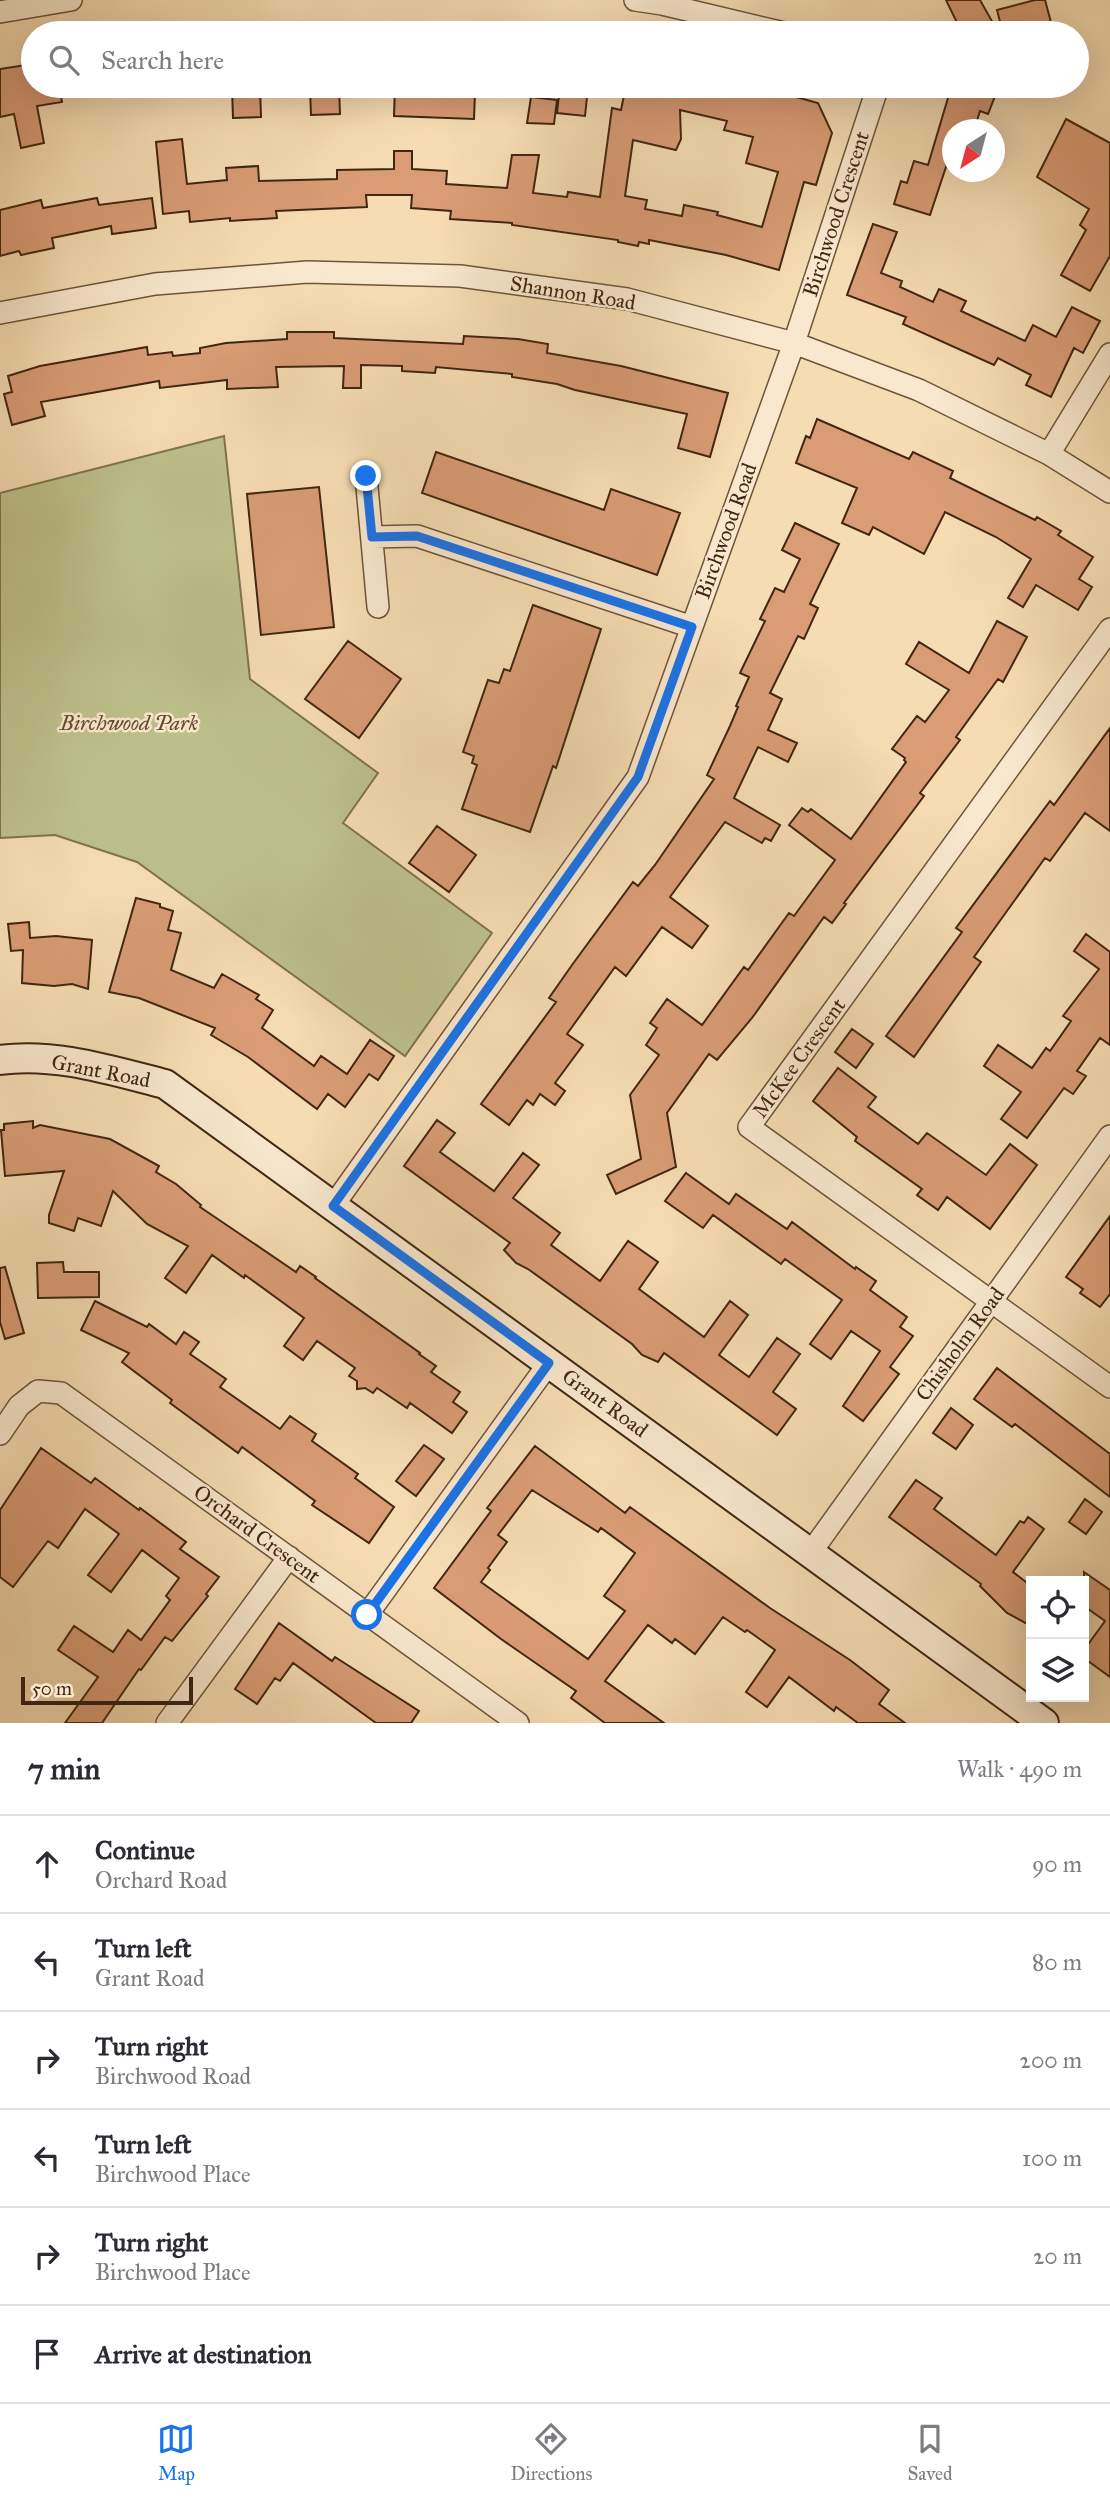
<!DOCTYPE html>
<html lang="en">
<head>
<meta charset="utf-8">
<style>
  :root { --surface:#fff; --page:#f2f2f3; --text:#2b2b33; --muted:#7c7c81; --line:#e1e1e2; --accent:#1a73e8 }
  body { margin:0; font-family:"IM FELL Great Primer",serif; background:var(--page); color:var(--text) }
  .controls { position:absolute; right:21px; bottom:21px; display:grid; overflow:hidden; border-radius:0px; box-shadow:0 7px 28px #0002 }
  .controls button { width:63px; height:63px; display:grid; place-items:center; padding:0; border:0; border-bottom:2px solid var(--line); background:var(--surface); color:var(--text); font:35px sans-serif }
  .compass { position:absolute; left:942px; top:119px; width:63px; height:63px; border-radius:50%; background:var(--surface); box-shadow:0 7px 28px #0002; rotate:216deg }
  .scale { position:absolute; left:21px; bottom:18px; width:172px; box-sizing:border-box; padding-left:7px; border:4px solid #422612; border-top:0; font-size:19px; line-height:24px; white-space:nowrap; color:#422612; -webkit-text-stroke:5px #f9e8ce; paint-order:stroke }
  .stop { position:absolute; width:21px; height:21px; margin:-16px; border:5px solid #1a73e8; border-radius:50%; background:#fff }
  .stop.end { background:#1a73e8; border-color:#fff; box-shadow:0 2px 7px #0008 }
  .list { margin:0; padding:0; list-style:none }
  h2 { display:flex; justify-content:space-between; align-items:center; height:91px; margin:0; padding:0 28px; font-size:30px }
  h2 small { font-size:23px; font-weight:400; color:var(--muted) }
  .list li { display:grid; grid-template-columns:46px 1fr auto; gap:21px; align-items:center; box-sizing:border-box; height:98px; padding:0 28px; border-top:2px solid var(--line) }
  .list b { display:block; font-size:26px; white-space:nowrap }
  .list p { margin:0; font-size:23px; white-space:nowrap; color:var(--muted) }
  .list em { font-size:23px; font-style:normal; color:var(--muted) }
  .icon { flex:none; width:38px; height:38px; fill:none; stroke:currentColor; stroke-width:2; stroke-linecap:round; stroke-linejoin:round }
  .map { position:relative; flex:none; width:1110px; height:1723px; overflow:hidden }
  .search { position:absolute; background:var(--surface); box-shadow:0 7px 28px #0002; left:21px; right:21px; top:21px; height:77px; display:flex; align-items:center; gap:18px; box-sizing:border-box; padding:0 24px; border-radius:38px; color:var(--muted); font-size:26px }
  .sheet { height:679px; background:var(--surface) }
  nav { display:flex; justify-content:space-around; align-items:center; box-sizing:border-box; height:98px; border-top:2px solid var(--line); background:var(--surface); font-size:19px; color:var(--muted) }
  nav a { display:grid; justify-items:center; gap:4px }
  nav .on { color:var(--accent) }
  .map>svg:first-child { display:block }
  .green { fill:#bdc08c; stroke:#80734f; stroke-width:2 }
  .building { fill:#d99c75; stroke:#422612; stroke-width:2; fill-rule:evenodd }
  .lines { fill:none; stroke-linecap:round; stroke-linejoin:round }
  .street-casing { stroke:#6f543a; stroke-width:24 }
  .secondary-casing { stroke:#422612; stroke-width:32 }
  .street { stroke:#f9e8ce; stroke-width:21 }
  .secondary { stroke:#f9e8ce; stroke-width:28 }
  .route { stroke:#1a73e8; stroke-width:9 }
  .labels { text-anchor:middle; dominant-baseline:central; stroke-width:5; stroke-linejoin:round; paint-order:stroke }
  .street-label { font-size:21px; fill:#422612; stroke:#f9e8ce }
  .park-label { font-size:21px; font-style:italic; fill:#614c30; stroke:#f9e8ce }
</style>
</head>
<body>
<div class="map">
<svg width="1110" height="1723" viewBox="0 0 1110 1723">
  <rect width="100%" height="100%" fill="#f6dcb3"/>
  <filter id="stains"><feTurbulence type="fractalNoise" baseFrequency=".00286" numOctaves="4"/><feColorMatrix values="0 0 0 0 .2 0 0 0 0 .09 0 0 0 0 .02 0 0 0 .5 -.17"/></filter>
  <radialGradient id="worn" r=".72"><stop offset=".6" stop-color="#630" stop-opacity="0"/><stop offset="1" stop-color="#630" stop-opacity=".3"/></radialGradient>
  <!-- green -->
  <path class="green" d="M 224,436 L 250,679 L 378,773 L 343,823 L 492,933 L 405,1056 L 137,862 L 55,835 L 0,838 L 0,493 Z"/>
  <!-- building -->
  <path class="building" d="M 946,0 L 980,0 L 993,23 L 975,33 L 962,33 Z
    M 1035,0 L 1045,0 L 1052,26 L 1024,33 L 1003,33 L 997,10 Z
    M 33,64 L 33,86 L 59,86 L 62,102 L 37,106 L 44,143 L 21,148 L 14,114 L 0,117 L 0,69 Z
    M 395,86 L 425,86 L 425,89 L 475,92 L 474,119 L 394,116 Z
    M 560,86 L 588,88 L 585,116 L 557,113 Z
    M 626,86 L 777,86 L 775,91 L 818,103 L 832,133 L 816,185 L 804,182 L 779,270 L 726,255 L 649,240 L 649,244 L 639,242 L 638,246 L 618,242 L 618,240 L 512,225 L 512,223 L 450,219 L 451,211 L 411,208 L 412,195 L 366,195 L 367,207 L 276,211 L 277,218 L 230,221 L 230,218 L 190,222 L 189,211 L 163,214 L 156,142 L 182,139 L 187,184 L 227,180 L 226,168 L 258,166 L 259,181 L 337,179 L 337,170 L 394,169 L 394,151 L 412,151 L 412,169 L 447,171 L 446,184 L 507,188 L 512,155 L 539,155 L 533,193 L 567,197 L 568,192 L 600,197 L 612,108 L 621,110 ZM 680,110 L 727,121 L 724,130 L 753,137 L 746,163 L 778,172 L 762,227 L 717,215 L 718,212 L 684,205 L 682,216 L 645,209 L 647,200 L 625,196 L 633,140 L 676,150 L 681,139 Z
    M 955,86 L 999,86 L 988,114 L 980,111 L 974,130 L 953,130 L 953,162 L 948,161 L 930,215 L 894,204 L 901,181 L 907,183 L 914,161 L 928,165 L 948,98 Z
    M 260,87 L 261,117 L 233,118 L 232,88 Z
    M 339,88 L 340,114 L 311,115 L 310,89 Z
    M 531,97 L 557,100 L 554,124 L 527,123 Z
    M 1066,119 L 1110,143 L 1110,256 L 1090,291 L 1061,275 L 1086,230 L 1080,225 L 1089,209 L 1037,177 Z
    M 97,198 L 99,205 L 152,198 L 156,228 L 112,234 L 111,226 L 52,238 L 54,248 L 21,255 L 19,251 L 0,256 L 0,210 L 41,200 L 43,208 Z
    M 873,224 L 897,232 L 881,273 L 902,281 L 900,287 L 933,302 L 939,289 L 966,301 L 961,311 L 1025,341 L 1033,325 L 1056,337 L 1072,307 L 1100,321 L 1083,353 L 1074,348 L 1051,397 L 1026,385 L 1031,375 L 998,358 L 994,365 L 903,324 L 906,317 L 847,295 Z
    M 287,332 L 334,332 L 334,338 L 463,344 L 464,336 L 518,339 L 548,344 L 547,353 L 621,366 L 728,393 L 710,457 L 678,448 L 687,414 L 575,390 L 557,384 L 512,377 L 512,374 L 436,367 L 435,373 L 402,371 L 402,366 L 361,365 L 361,388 L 343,388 L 344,366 L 276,367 L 278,387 L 227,389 L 227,380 L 160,388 L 159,381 L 41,402 L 45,416 L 12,425 L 4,394 L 12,392 L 8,376 L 40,366 L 147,347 L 148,355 L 172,352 L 173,356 L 200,353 L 200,348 L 226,343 L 287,339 Z
    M 817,419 L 909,459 L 913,452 L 953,471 L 950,478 L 1035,520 L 1037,517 L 1061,531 L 1058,535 L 1093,557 L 1079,579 L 1092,587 L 1078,610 L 1036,585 L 1023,607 L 1008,598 L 1031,559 L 996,537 L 945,512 L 924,554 L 873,527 L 869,535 L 842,523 L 857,488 L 796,463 L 806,436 L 810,438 Z
    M 436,452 L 604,510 L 611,489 L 680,513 L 657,575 L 422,493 Z
    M 319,487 L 334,627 L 261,635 L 247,494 Z
    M 795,523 L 839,544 L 810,604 L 818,608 L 804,639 L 798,636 L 770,693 L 782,699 L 768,730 L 797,743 L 788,762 L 758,747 L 734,798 L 780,825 L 771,841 L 765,838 L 762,843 L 725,822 L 670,897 L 708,926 L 692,948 L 662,927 L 626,976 L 615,967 L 567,1034 L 583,1045 L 555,1083 L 565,1091 L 555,1105 L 540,1094 L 533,1105 L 527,1100 L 509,1125 L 481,1104 L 556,1002 L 549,998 L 572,965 L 633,882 L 638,886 L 655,865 L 714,779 L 707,775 L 730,726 L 738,707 L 736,706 L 749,677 L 740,673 L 765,621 L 760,619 L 775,588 L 784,592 L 800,559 L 782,550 Z
    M 533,605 L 601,629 L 556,768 L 553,766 L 530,832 L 462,809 L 477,765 L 472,763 L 474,756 L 463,752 L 488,680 L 499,683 L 504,669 L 510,671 Z
    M 997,621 L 1027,637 L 1003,682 L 998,679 L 956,737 L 960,740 L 920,793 L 924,796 L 844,903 L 846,904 L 832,923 L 824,917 L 752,1018 L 717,1060 L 709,1054 L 667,1113 L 676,1167 L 616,1194 L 607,1175 L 641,1159 L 630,1095 L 659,1055 L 646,1045 L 657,1028 L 650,1023 L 667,999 L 702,1025 L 744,967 L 748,970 L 789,913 L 794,916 L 835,860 L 789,825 L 802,808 L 808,812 L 811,809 L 851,839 L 906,762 L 904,760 L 905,758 L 892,749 L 917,716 L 925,722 L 949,690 L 906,664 L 919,642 L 969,673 Z
    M 348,641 L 401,679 L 359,738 L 305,699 Z
    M 1110,728 L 1110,831 L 1085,813 L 1050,861 L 1045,858 L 974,957 L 981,962 L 914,1057 L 886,1036 L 962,932 L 956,928 L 1050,801 L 1054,805 Z
    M 437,826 L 476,855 L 449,892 L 409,863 Z
    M 136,898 L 160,904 L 160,907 L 173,911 L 168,930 L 181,933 L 171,970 L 214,988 L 222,974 L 259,995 L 256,999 L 273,1010 L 262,1028 L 314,1066 L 321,1056 L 347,1074 L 370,1040 L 394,1056 L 378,1080 L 369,1074 L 345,1107 L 328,1094 L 317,1109 L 248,1057 L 211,1035 L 215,1028 L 139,998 L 109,992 Z
    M 29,922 L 30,938 L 56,936 L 92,940 L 88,989 L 72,984 L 54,986 L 22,983 L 23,950 L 11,951 L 8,924 Z
    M 1086,934 L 1110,952 L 1110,1045 L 1100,1038 L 1077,1071 L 1086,1076 L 1073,1094 L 1064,1088 L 1027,1138 L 1001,1119 L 1021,1092 L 984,1066 L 998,1045 L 1032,1068 L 1046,1048 L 1050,1051 L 1071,1021 L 1063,1016 L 1099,969 L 1074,951 Z
    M 852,1029 L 873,1044 L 856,1068 L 835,1052 Z
    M 838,1068 L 876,1097 L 868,1107 L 918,1144 L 927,1133 L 986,1175 L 1010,1144 L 1037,1165 L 990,1229 L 947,1197 L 938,1210 L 917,1195 L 922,1189 L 855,1141 L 857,1137 L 813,1101 Z
    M 437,1120 L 455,1133 L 440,1152 L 494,1191 L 523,1153 L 539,1165 L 513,1198 L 560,1233 L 551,1245 L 600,1281 L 628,1241 L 658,1262 L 639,1289 L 704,1337 L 730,1301 L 748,1315 L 719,1355 L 749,1377 L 777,1338 L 800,1354 L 773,1392 L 796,1409 L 777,1435 L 664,1353 L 658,1362 L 642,1355 L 632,1344 L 528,1269 L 516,1263 L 504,1250 L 510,1243 L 404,1166 Z
    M 33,1121 L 33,1128 L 40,1125 L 110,1139 L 159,1166 L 156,1172 L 176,1184 L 201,1205 L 200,1207 L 296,1272 L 300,1266 L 316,1277 L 315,1278 L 420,1353 L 419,1354 L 436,1366 L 431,1372 L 460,1392 L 453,1402 L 467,1412 L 452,1433 L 410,1403 L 407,1408 L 377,1388 L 373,1393 L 365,1388 L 357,1389 L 357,1381 L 349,1376 L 355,1368 L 317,1341 L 303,1360 L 284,1346 L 304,1318 L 245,1275 L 244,1278 L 212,1255 L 186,1293 L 165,1278 L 188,1246 L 147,1224 L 113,1191 L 101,1226 L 78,1218 L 74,1231 L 49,1223 L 49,1215 L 64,1171 L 5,1176 L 1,1130 L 4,1130 L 4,1124 Z
    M 686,1173 L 729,1204 L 736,1194 L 787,1229 L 792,1222 L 855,1269 L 856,1267 L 876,1281 L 870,1290 L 907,1317 L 900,1327 L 913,1336 L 890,1367 L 899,1374 L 863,1421 L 843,1406 L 880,1351 L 851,1331 L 831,1359 L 810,1344 L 842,1300 L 785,1259 L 781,1264 L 713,1215 L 703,1228 L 665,1201 Z
    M 1110,1216 L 1110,1294 L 1100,1307 L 1080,1293 L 1083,1289 L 1066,1277 Z
    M 63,1262 L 64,1272 L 99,1272 L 99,1297 L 38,1298 L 37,1263 Z
    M 5,1267 L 24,1333 L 5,1339 L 0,1322 L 0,1268 Z
    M 95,1301 L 147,1327 L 149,1324 L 176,1344 L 184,1332 L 199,1342 L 190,1354 L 226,1379 L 220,1387 L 280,1429 L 290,1416 L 316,1434 L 312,1441 L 358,1474 L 355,1478 L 394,1507 L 369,1543 L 312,1505 L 315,1501 L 242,1447 L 238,1453 L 170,1403 L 172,1400 L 122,1362 L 129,1353 L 81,1330 Z
    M 997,1368 L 1110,1454 L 1110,1497 L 1015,1424 L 1012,1427 L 974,1399 Z
    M 951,1408 L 973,1425 L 956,1449 L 933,1433 Z
    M 424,1445 L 444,1459 L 416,1496 L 396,1481 Z
    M 535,1446 L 625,1513 L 630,1507 L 770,1608 L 850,1660 L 889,1690 L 879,1704 L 905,1723 L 858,1723 L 836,1707 L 834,1711 L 789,1677 L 767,1707 L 746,1692 L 775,1650 L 747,1630 L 745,1632 L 723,1617 L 695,1654 L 675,1639 L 672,1643 L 648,1625 L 605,1681 L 664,1723 L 605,1723 L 571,1698 L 576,1691 L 501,1639 L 434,1588 L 491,1511 L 487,1508 ZM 532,1490 L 598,1532 L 601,1528 L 635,1553 L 604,1596 L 625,1611 L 588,1659 L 481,1582 L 490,1570 L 488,1568 L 507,1542 L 498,1535 Z
    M 41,1448 L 91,1483 L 95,1478 L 139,1510 L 140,1508 L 186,1542 L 180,1549 L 219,1577 L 206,1594 L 208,1596 L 172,1641 L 165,1637 L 141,1670 L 139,1669 L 102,1723 L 65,1723 L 98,1677 L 58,1650 L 74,1626 L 113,1652 L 128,1630 L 141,1640 L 170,1600 L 166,1596 L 179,1578 L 142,1550 L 111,1592 L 88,1575 L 119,1534 L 85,1509 L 58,1548 L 48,1541 L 13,1587 L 0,1577 L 0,1510 Z
    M 916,1480 L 942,1498 L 934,1509 L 996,1555 L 1020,1521 L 1024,1523 L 1028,1517 L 1044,1529 L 1013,1572 L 1031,1586 L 1031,1626 L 1007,1613 L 980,1586 L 981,1584 L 889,1517 Z
    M 1085,1499 L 1102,1512 L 1086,1534 L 1069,1522 Z
    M 1084,1572 L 1110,1590 L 1110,1677 L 1084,1658 L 1084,1650 L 1105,1621 L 1084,1606 Z
    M 279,1623 L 332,1661 L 335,1657 L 419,1711 L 411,1723 L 376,1723 L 293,1663 L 280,1681 L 275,1678 L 257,1704 L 235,1689 Z"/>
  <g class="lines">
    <defs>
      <path id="street" d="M 635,0 L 662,4 L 784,33
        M 0,12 L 71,0
        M 0,313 L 155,284 L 307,272 L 460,276 L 627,299 L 794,343 L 919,390 L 1049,454 L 1110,492
        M 1049,454 L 1110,354
        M 366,476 L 378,607
        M 372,537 L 417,536 L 692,627
        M 1110,629 L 749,1127 L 1110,1387
        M 333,1206 L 638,777 L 794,343 L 878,86
        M 0,1434 L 19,1406 L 38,1391 L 61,1393 L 518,1723
        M 811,1552 L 1110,1136
        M 367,1615 L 549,1363
        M 167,1723 L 289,1557"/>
      <path id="secondary" d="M 0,1060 C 54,1052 113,1071 165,1084 L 1044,1723"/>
    </defs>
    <!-- street casing -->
    <use href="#street" class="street-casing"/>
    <!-- secondary casing -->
    <use href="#secondary" class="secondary-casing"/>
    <!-- street -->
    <use href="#street" class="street"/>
    <!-- secondary -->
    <use href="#secondary" class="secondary"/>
  </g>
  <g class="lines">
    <!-- route -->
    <path class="route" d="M 366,476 L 372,537 L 417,536 L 692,627 L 638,777 L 333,1206 L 549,1363 L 367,1615"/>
  </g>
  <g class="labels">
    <!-- street labels -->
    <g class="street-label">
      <text transform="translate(836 214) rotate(-72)">Birchwood Crescent</text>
      <text transform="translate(573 293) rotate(9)">Shannon Road</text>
      <text transform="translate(726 531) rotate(-70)">Birchwood Road</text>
      <text transform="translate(799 1058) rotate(-54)">McKee Crescent</text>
      <text transform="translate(101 1071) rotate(11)">Grant Road</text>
      <text transform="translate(960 1344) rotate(-54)">Chisholm Road</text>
      <text transform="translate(605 1403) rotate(36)">Grant Road</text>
      <text transform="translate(257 1534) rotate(36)">Orchard Crescent</text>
    </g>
    <!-- park labels -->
    <g class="park-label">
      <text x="129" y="723">Birchwood Park</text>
    </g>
  </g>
  <rect width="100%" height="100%" filter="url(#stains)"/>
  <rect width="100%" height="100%" fill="url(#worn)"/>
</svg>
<div class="controls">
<button><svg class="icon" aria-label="locate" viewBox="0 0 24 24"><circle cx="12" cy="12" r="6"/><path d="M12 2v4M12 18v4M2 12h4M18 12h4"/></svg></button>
<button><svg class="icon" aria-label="layers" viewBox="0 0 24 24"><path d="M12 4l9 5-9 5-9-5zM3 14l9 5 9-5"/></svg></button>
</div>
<svg class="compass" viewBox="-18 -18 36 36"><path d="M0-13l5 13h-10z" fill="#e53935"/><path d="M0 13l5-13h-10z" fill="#7c7c81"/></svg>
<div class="scale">50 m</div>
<div class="stop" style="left:367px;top:1615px"></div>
<div class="stop end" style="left:366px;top:476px"></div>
<div class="search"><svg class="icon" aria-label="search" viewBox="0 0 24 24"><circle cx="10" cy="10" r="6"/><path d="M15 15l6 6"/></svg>Search here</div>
</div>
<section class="sheet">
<h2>7 min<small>Walk · 490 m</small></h2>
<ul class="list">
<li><svg class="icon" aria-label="ahead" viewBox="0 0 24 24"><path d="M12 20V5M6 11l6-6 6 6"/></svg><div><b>Continue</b><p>Orchard Road</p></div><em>90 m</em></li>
<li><svg class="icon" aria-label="left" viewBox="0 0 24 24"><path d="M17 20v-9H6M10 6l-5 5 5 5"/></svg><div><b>Turn left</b><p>Grant Road</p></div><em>80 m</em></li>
<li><svg class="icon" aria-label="right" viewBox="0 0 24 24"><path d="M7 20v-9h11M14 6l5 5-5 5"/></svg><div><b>Turn right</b><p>Birchwood Road</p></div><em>200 m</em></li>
<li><svg class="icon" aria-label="left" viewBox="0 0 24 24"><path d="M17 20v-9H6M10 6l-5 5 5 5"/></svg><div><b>Turn left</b><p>Birchwood Place</p></div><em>100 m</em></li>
<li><svg class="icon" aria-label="right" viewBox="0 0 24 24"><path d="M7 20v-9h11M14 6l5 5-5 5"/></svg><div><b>Turn right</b><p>Birchwood Place</p></div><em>20 m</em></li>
<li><svg class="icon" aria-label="arrive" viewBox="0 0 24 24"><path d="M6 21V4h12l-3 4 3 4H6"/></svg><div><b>Arrive at destination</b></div></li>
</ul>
</section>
<nav>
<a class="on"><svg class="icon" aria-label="map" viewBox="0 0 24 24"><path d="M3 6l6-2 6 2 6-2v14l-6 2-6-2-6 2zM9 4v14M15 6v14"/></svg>Map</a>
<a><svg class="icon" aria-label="directions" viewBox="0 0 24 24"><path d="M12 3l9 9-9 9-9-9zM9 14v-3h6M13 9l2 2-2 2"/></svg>Directions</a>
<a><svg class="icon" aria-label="saved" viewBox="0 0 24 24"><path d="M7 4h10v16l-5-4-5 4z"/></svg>Saved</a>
</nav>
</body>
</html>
